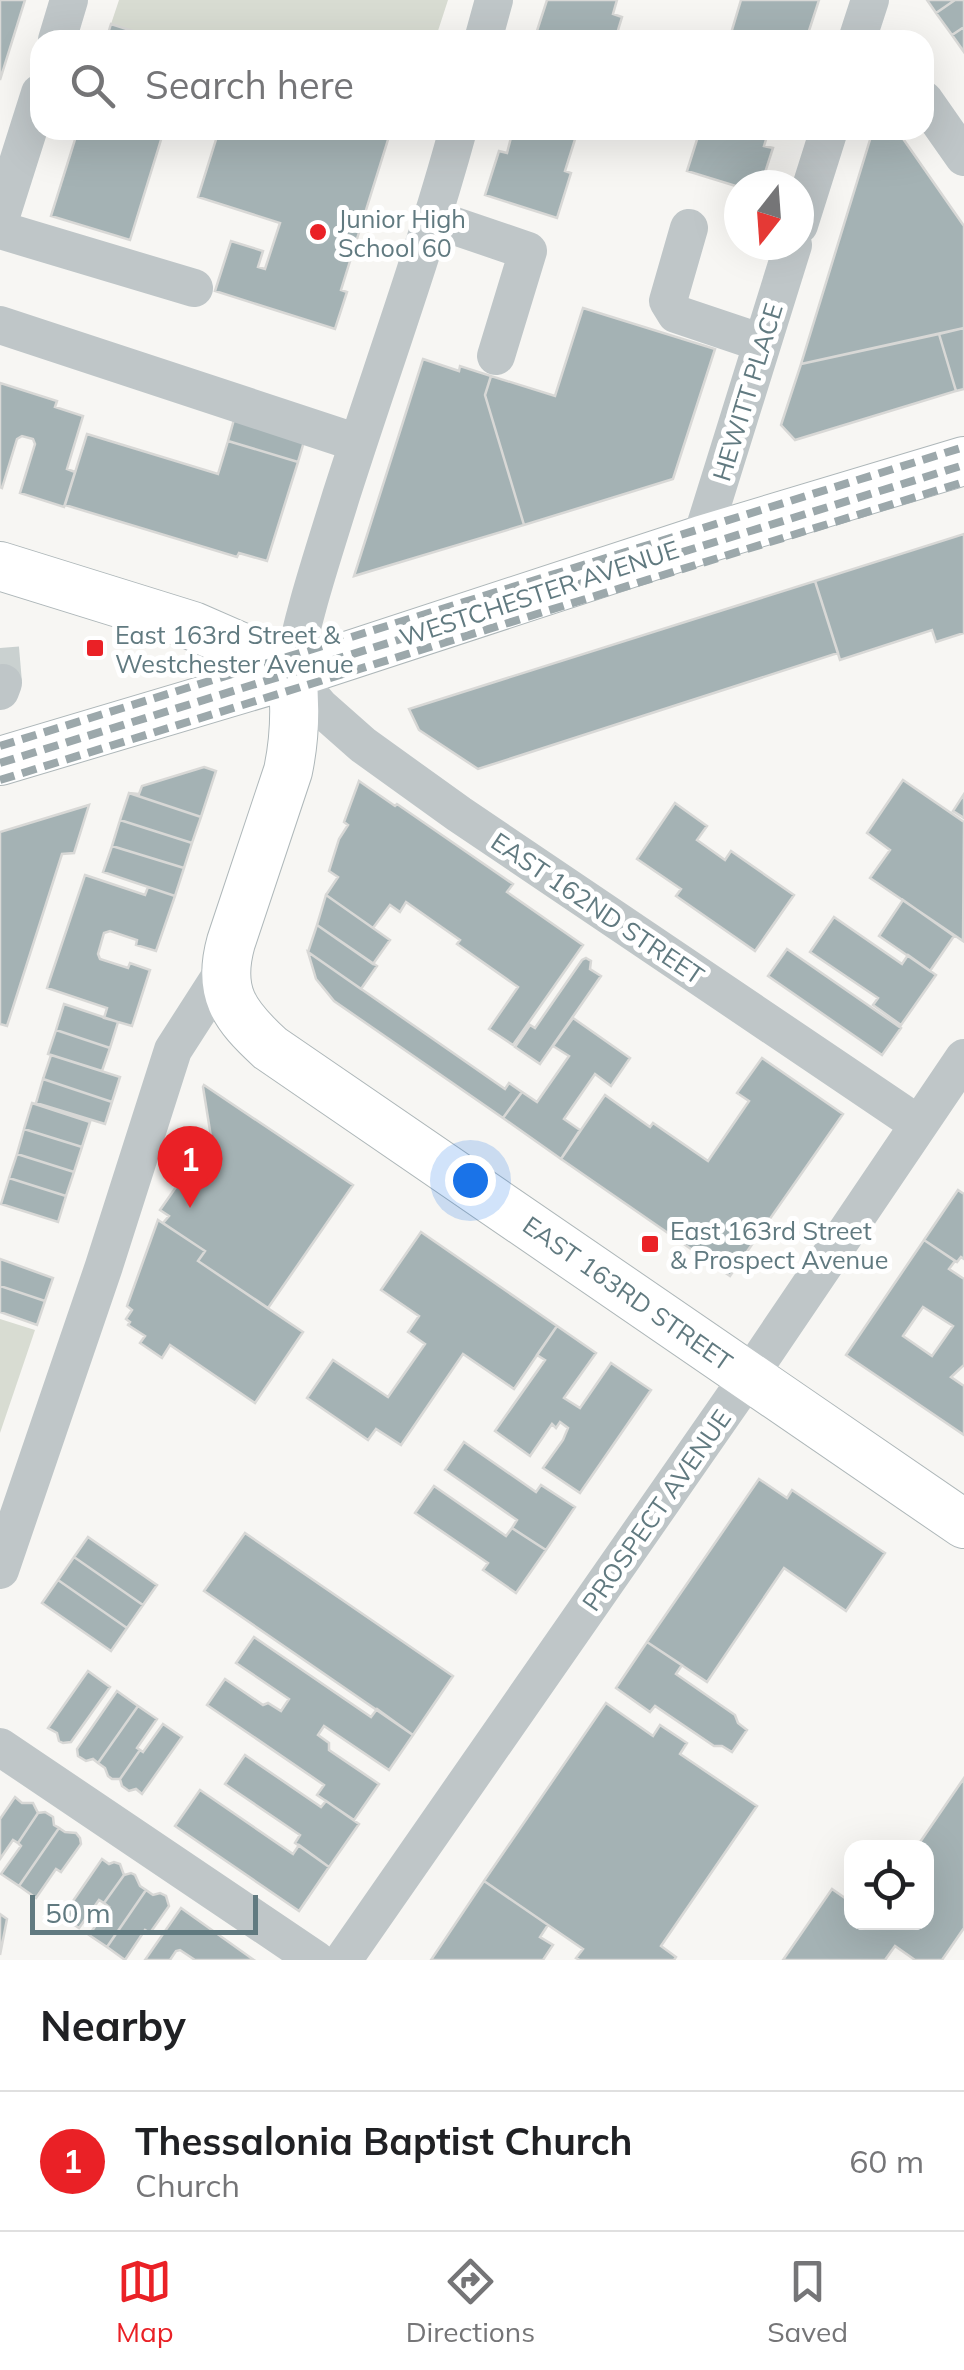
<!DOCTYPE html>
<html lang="en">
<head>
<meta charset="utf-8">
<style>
  :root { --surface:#fff; --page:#f6f6f6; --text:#202124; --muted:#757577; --line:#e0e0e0; --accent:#ea2126 }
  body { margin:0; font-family:Mulish,sans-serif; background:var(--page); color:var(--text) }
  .controls { position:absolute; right:30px; bottom:30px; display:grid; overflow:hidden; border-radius:20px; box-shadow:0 10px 40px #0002 }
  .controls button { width:90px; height:90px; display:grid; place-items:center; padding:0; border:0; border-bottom:2px solid var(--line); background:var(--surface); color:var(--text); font:50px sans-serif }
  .compass { position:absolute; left:724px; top:170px; width:90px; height:90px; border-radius:50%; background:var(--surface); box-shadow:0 10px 40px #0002; rotate:197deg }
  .scale { position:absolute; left:30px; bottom:25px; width:228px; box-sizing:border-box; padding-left:10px; border:5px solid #617a80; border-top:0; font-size:28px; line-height:35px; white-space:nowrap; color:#617a80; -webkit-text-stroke:8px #fff; paint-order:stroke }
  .you { position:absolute; left:470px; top:1180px; width:35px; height:35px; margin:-25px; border:8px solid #fff; border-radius:50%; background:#1a73e8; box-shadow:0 0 0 15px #1a73e833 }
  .badge { display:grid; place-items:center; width:65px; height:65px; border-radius:50%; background:var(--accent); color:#fff; font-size:32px; font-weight:700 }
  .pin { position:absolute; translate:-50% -82px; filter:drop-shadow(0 2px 5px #0008) }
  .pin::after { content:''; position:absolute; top:52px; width:35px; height:30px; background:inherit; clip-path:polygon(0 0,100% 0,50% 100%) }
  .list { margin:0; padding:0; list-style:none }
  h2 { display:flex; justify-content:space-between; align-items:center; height:130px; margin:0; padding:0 40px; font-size:42px }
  h2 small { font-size:32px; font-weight:400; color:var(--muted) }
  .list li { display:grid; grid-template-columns:65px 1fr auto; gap:30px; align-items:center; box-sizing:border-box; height:140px; padding:0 40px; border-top:2px solid var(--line) }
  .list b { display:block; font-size:38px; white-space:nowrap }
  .list p { margin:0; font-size:32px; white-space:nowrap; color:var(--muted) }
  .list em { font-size:32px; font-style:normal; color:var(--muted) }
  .icon { flex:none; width:55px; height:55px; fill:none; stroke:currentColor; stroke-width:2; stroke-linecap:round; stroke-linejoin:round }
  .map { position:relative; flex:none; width:964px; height:1960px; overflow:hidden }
  .search { position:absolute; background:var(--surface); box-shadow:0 10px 40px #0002; left:30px; right:30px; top:30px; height:110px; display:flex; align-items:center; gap:25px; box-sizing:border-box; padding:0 35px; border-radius:30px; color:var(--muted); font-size:38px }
  .sheet { height:270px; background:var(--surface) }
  nav { display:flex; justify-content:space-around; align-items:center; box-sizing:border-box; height:140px; border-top:2px solid var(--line); background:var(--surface); font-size:28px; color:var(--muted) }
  nav a { display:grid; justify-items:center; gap:5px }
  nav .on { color:var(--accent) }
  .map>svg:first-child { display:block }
  .green { fill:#d8dcd2 }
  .building { fill:#a4b2b4; stroke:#d8d8d6; stroke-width:2.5; fill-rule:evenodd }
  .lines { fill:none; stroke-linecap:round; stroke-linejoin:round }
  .minor-tunnel { stroke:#cad1d0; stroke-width:38; stroke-dasharray:38 19; stroke-linecap:butt }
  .major-casing { stroke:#aeb7b9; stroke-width:50 }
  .minor { stroke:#bfc6c8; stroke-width:38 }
  .major { stroke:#fff; stroke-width:48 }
  .rail { stroke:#9ca8ab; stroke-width:8; stroke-dasharray:15 8; stroke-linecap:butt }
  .poi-dot { fill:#ea2126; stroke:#fff; stroke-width:4 }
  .labels { text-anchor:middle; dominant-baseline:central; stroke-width:10; stroke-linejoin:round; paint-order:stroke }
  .poi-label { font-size:25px; fill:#617a80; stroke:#fff; text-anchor:start }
  .street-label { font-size:25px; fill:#617a80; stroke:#fff }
</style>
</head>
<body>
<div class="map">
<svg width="964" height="1960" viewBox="0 0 964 1960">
  <rect width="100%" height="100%" fill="#f7f6f3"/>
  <!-- green -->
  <path class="green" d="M 119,0 L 448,0 L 435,40 L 310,40 L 297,36 L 295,40 L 161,40 L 111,24 Z
    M 0,1319 L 35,1330 L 0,1433 Z"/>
  <!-- building -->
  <path class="building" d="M 0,0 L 25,0 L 0,80 Z
    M 547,0 L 617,0 L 613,14 L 622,17 L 615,40 L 534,40 Z
    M 741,0 L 819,0 L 806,40 L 729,40 Z
    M 927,0 L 955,0 L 936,13 Z
    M 955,0 L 964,0 L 964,27 L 952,35 L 936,13 Z
    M 111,24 L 161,40 L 106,40 Z
    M 964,27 L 964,52 L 952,35 Z
    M 78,130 L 164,130 L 130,240 L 51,216 Z
    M 219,130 L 391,130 L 341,290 L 347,292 L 335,329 L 215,291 L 231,241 L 263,251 L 258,267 L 265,269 L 280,223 L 198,197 Z
    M 513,130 L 578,130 L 565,171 L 571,173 L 557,218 L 485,195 L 499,151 L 507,153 Z
    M 700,130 L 769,130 L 764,146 L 773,148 L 761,185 L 739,185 L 739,187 L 687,171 Z
    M 873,130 L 897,130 L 964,226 L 964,328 L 801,364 Z
    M 583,308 L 715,349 L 673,479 L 524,525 L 485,395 L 491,376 L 555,396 Z
    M 964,328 L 964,389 L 956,391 L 939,334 Z
    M 939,334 L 956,391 L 795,440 L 781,425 L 801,364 Z
    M 423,359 L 459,371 L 460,366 L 491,376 L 485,395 L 524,525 L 354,576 Z
    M 0,383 L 57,401 L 55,407 L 83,416 L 67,469 L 75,472 L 64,507 L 20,493 L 35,444 L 33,439 L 22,436 L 17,439 L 2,488 L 0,487 Z
    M 235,416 L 305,438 L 298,462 L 228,441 Z
    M 87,434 L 218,474 L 228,441 L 298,462 L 267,561 L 239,553 L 237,557 L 65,505 Z
    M 964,534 L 964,633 L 936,642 L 932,630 L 840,660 L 815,581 Z
    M 815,581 L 838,653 L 478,769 L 419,730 L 409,709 Z
    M 204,767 L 216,771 L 201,817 L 129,793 L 139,794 L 142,786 Z
    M 903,780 L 964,822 L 963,941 L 870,878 L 890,850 L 867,833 Z
    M 359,781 L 395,806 L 397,804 L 513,884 L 507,892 L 583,945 L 513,1045 L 489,1029 L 518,987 L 457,944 L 460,940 L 406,902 L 400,912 L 390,905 L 373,928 L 326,895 L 338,877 L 329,871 L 339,839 L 348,825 L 344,822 Z
    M 129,793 L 201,817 L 192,843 L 120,820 Z
    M 964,794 L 964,818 L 953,811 Z
    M 675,803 L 707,826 L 697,840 L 725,860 L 731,851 L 794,895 L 755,951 L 676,896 L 681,889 L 637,859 Z
    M 89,805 L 74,853 L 62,854 L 7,1026 L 0,1024 L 0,832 Z
    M 120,820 L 192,843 L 184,868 L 112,846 Z
    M 112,846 L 184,868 L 175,896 L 103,872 Z
    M 85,875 L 145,895 L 148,887 L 175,896 L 156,951 L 136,945 L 137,940 L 110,931 L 104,933 L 98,954 L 100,959 L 128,968 L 130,963 L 150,970 L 132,1026 L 104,1018 L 107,1008 L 47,988 Z
    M 326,895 L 390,940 L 373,964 L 317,925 Z
    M 903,900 L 954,936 L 930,971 L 879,936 Z
    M 834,917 L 902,964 L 908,955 L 936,975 L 901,1025 L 873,1005 L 878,998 L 810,952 Z
    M 317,925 L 377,966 L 361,989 L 308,952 Z
    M 787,949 L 901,1028 L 882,1055 L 768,976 Z
    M 308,952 L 505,1089 L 509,1083 L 522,1092 L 503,1118 L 334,1001 L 316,979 Z
    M 586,958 L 591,961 L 590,969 L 601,976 L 540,1064 L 515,1047 L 530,1025 L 535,1028 L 582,960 Z
    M 64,1004 L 118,1022 L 110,1048 L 56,1030 Z
    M 573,1018 L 630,1058 L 611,1086 L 595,1074 L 564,1119 L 580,1130 L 561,1159 L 503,1118 L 522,1092 L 537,1102 L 569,1056 L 553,1046 Z
    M 56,1030 L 110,1048 L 102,1071 L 48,1054 Z
    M 51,1055 L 120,1077 L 112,1102 L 43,1079 Z
    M 762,1058 L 843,1114 L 730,1276 L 561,1159 L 605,1095 L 650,1127 L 653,1123 L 708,1161 L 749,1101 L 737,1093 Z
    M 43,1079 L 112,1102 L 105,1124 L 36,1103 Z
    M 204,1085 L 353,1185 L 268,1308 L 198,1261 L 205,1251 L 163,1223 L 169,1216 L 160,1210 L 211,1137 L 203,1087 Z
    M 32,1103 L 90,1122 L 82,1147 L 24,1129 Z
    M 24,1129 L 82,1147 L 74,1172 L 17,1154 Z
    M 17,1154 L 74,1172 L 66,1196 L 9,1178 Z
    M 9,1178 L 66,1196 L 58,1222 L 1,1204 Z
    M 958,1190 L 964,1194 L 964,1259 L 961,1257 L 957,1262 L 924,1240 Z
    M 158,1220 L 205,1251 L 198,1261 L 303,1332 L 255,1403 L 170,1345 L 162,1358 L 140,1343 L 145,1336 L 128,1325 L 130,1322 L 126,1319 L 132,1310 L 127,1306 Z
    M 421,1232 L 557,1326 L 514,1389 L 463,1354 L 401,1445 L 376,1429 L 368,1440 L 307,1398 L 333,1360 L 388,1397 L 425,1344 L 408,1332 L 419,1316 L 381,1290 Z
    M 924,1240 L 955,1261 L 949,1269 L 964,1279 L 964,1365 L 951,1377 L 964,1386 L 964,1435 L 846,1355 ZM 923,1307 L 953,1326 L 932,1356 L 903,1336 Z
    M 0,1259 L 53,1278 L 45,1301 L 0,1286 Z
    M 0,1286 L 45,1301 L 37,1325 L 0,1312 Z
    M 557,1326 L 596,1353 L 564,1398 L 580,1408 L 611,1363 L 651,1390 L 580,1493 L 543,1468 L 563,1440 L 568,1428 L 560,1422 L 556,1428 L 552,1424 L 530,1456 L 495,1431 L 545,1360 L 537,1355 Z
    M 464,1442 L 536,1492 L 541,1485 L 575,1507 L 546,1550 L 512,1528 L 517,1520 L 445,1470 Z
    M 759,1479 L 787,1498 L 792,1490 L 885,1553 L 846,1611 L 784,1568 L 707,1682 L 647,1642 Z
    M 434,1486 L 506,1536 L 512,1528 L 546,1550 L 516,1593 L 483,1570 L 488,1563 L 415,1513 Z
    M 245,1533 L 453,1676 L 413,1735 L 204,1591 Z
    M 88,1537 L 157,1585 L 143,1605 L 74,1557 Z
    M 74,1557 L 143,1605 L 127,1628 L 58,1580 Z
    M 58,1580 L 127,1628 L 111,1651 L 42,1603 Z
    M 254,1637 L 371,1717 L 377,1709 L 413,1735 L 389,1770 L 324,1726 L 318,1735 L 329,1743 L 329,1750 L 379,1784 L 354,1820 L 317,1795 L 324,1785 L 207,1705 L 225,1679 L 263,1705 L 268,1703 L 281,1711 L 289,1699 L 236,1663 Z
    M 647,1642 L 682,1665 L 676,1674 L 735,1715 L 738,1723 L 747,1730 L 732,1752 L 722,1746 L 714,1746 L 655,1706 L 650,1712 L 616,1688 Z
    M 88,1671 L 110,1687 L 71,1742 L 63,1743 L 59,1741 L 57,1733 L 48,1728 Z
    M 117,1691 L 138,1706 L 98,1763 L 93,1759 L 86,1761 L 78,1756 L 77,1749 Z
    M 606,1703 L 653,1736 L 660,1725 L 687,1743 L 680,1754 L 757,1806 L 661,1946 L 676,1957 L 674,1960 L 580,1960 L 576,1958 L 583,1949 L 484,1881 Z
    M 138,1706 L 157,1719 L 137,1748 L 140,1750 L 120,1779 L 112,1779 L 108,1776 L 105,1768 L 98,1763 Z
    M 163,1724 L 182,1737 L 142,1794 L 136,1789 L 129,1791 L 122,1786 L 120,1779 L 140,1750 L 143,1752 Z
    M 245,1755 L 321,1807 L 326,1801 L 359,1824 L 329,1867 L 295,1843 L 300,1835 L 225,1784 Z
    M 964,1778 L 964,1928 L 942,1960 L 915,1960 L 895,1946 L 885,1960 L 783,1960 L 832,1889 L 852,1903 L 852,1922 L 926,1922 L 926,1848 L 916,1848 Z
    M 200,1790 L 293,1854 L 299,1845 L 329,1867 L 299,1911 L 175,1826 Z
    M 15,1797 L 22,1803 L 33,1803 L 38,1813 L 18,1843 L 13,1840 L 0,1859 L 0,1819 Z
    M 45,1812 L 53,1817 L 54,1825 L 59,1828 L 19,1886 L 1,1874 L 21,1846 L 18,1843 L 38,1813 Z
    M 59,1828 L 65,1832 L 76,1833 L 80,1838 L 81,1844 L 61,1872 L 56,1869 L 36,1898 L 19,1886 Z
    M 102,1859 L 109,1864 L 114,1862 L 120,1864 L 124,1875 L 104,1903 L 99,1900 L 79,1928 L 62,1917 Z
    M 131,1873 L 135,1875 L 140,1886 L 146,1890 L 107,1947 L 89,1935 L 109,1907 L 104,1903 L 124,1875 Z
    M 484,1881 L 548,1925 L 540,1937 L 553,1945 L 543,1960 L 431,1960 Z
    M 146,1890 L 153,1895 L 160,1893 L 166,1896 L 169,1906 L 150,1933 L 145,1930 L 125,1960 L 107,1947 Z
    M 181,1908 L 254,1960 L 195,1960 L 180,1950 L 176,1951 L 170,1960 L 145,1960 Z
    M 0,1914 L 7,1919 L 0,1955 Z"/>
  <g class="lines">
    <!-- minor-tunnel -->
    <path class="minor-tunnel" d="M 0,648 L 3,683"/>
    <defs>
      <path id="major" d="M 0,566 L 193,626 L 271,660 L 292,674
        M 292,674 C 296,708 295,738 288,771 L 231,942 C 217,992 234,1015 270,1048 L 964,1524
        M 0,761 L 292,674 L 701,540 L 964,461"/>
    </defs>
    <!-- major casing -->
    <use href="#major" class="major-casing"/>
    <!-- minor -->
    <path class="minor" d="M 57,40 L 69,0
      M 483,40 L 494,0
      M 857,40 L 870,0
      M 924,100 L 964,157
      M 458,130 C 424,254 380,374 341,496 C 323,555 303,613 292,674 L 320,707 L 363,745 L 459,814 L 918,1124
      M 0,219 L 40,93
      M 434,219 L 528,251 L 496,356
      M 799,225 L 829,130
      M 689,228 L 668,301 L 676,314 L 762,343
      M 0,230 L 194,288
      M 0,325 L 358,443
      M 701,540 L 793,245
      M 0,691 L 3,683
      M 0,1570 L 104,1266 L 173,1050 L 225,969
      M 0,1747 L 316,1960
      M 343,1960 L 749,1376 L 964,1058"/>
    <!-- major -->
    <use href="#major" class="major"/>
    <!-- rail -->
    <path class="rail" d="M 0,746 L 964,447
      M 0,763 L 964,465
      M 0,780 L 964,482"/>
  </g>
  <!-- markers -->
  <g class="poi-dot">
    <circle cx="318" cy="232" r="10"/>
    <rect x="85" y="638" width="20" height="20" rx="5"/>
    <rect x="640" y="1234" width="20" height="20" rx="5"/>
  </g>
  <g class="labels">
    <!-- poi labels -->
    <g class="poi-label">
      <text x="338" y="218">Junior High<tspan x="338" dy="29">School 60</tspan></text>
      <text x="115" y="634">East 163rd Street &amp;<tspan x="115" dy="29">Westchester Avenue</tspan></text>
      <text x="670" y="1230">East 163rd Street<tspan x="670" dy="29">&amp; Prospect Avenue</tspan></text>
    </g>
    <!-- street labels -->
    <g class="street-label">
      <text transform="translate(747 392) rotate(-73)">HEWITT PLACE</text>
      <text transform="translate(539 593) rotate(-18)">WESTCHESTER AVENUE</text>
      <text transform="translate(598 908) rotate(34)">EAST 162ND STREET</text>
      <text transform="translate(628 1293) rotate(35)">EAST 163RD STREET</text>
      <text transform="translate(656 1510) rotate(-55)">PROSPECT AVENUE</text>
    </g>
  </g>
</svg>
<div class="controls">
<button><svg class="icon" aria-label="locate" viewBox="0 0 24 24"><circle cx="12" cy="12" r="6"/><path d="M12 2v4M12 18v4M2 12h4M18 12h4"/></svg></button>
</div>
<svg class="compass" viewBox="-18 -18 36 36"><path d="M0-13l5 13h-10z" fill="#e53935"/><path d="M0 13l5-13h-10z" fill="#757577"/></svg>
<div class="scale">50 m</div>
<div class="you"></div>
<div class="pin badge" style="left:190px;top:1208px">1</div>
<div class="search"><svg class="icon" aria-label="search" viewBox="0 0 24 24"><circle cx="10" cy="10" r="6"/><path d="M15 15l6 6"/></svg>Search here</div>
</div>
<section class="sheet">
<h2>Nearby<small></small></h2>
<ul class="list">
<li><span class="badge">1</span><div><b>Thessalonia Baptist Church</b><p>Church</p></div><em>60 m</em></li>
</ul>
</section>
<nav>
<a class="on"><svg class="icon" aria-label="map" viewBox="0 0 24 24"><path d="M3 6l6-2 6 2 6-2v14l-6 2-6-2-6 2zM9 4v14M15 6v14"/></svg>Map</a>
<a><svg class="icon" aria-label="directions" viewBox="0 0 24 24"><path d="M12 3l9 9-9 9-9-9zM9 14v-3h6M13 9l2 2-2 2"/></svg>Directions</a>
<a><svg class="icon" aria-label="saved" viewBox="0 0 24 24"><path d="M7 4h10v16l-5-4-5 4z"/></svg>Saved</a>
</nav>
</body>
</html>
